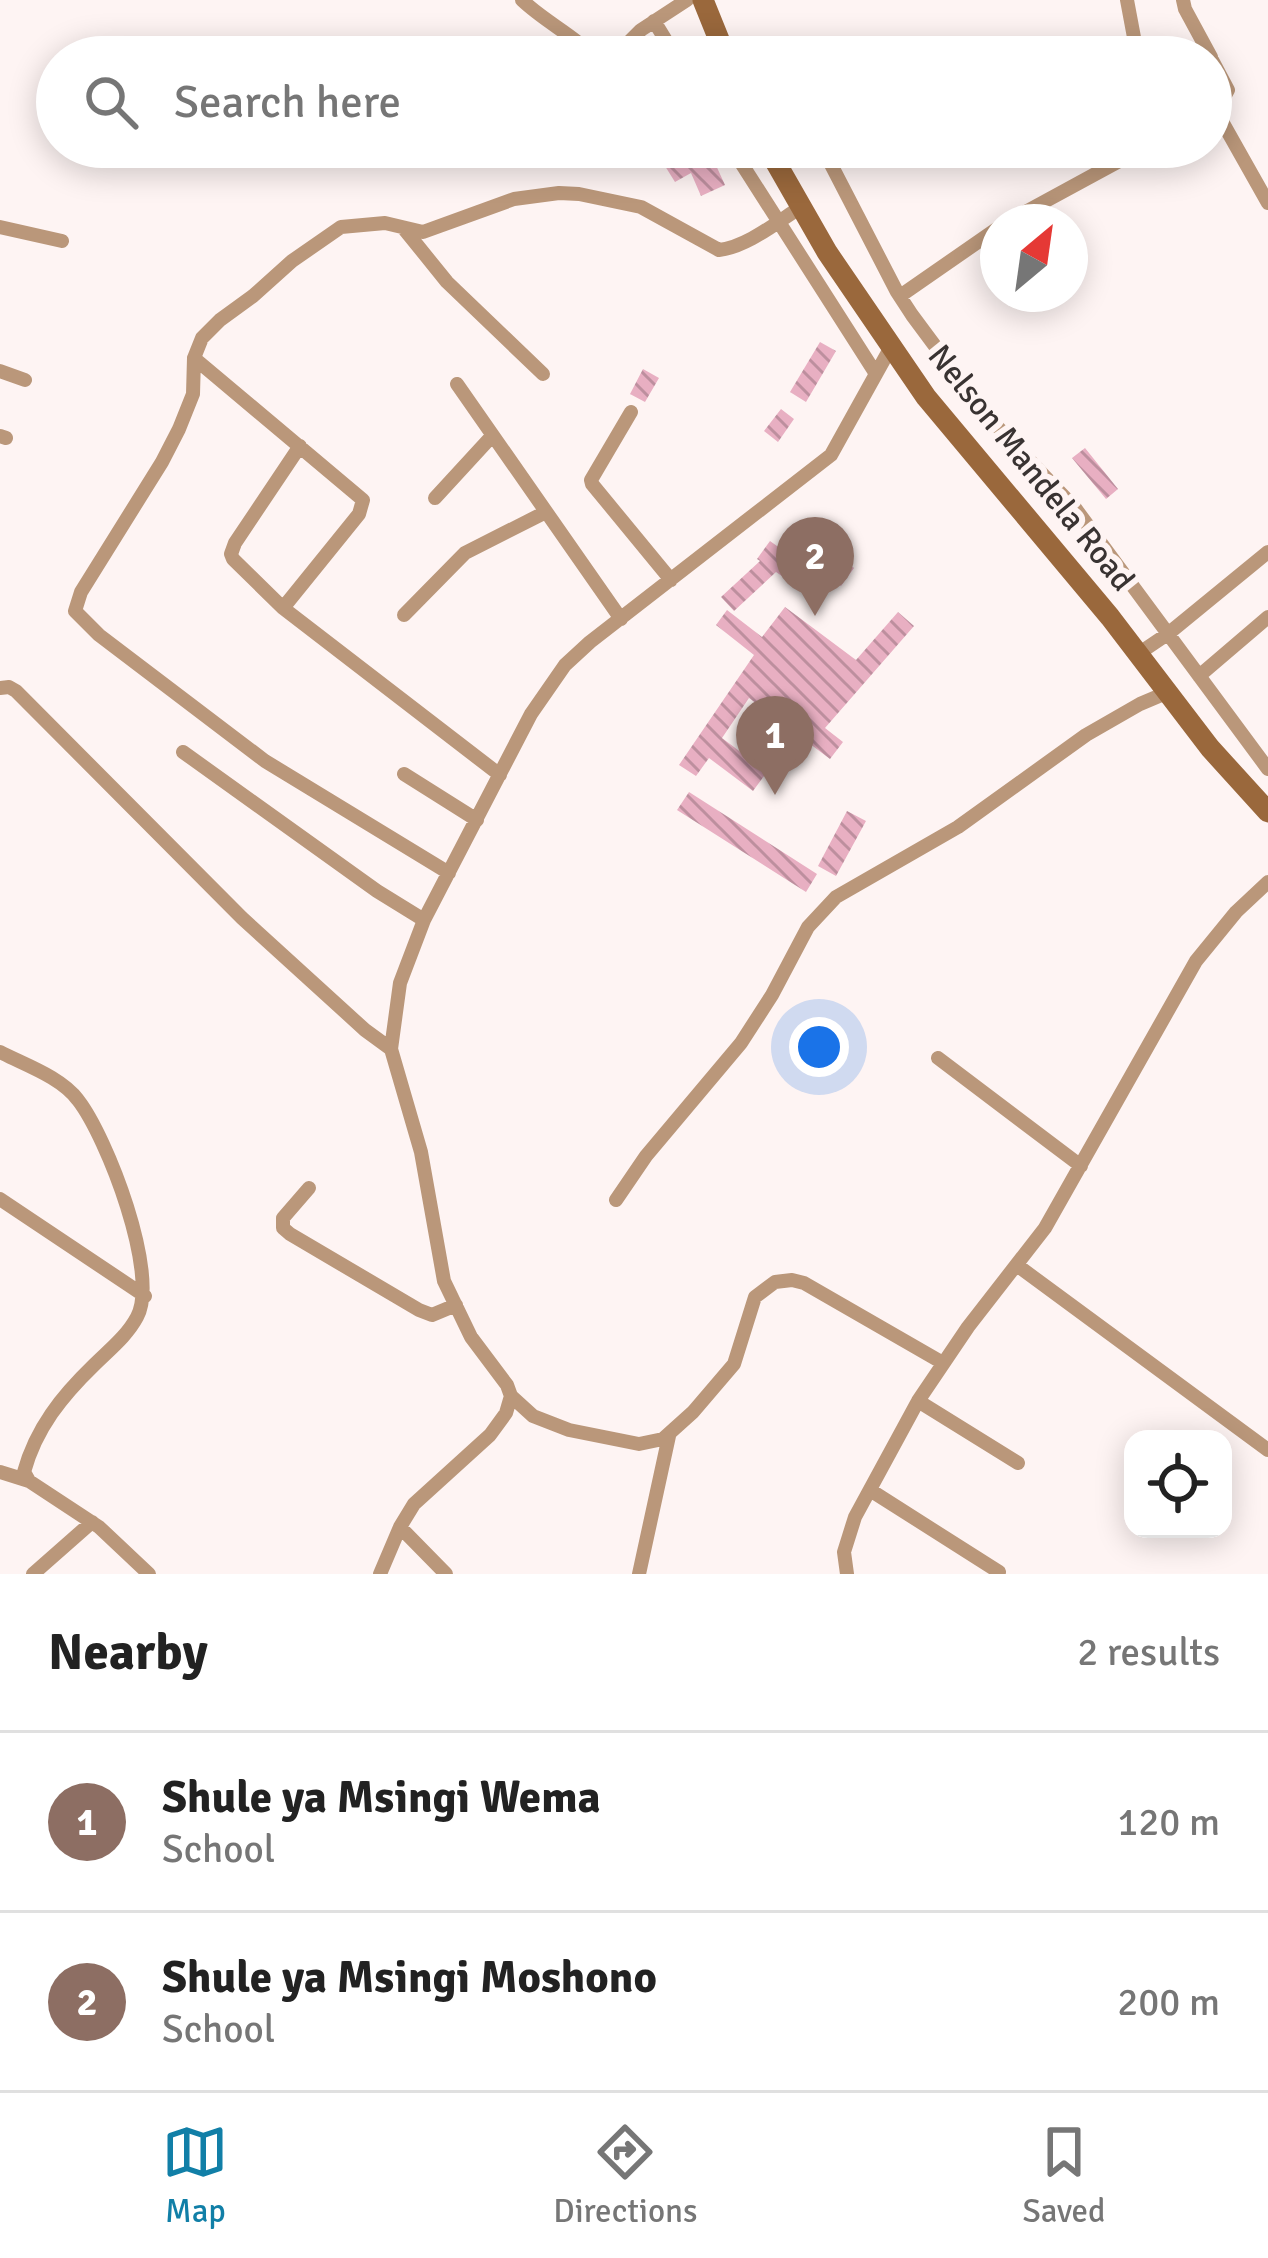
<!DOCTYPE html>
<html lang="en">
<head>
<meta charset="utf-8">
<style>
  :root { --surface:#fff; --page:#f6f6f6; --text:#222; --muted:#767676; --line:#e0e0e0; --accent:#117fa7 }
  body { margin:0; font-family:Signika,sans-serif; background:var(--page); color:var(--text) }
  .controls { position:absolute; right:36px; bottom:36px; display:grid; overflow:hidden; border-radius:24px; box-shadow:0 6px 30px #0003 }
  .controls button { width:108px; height:108px; display:grid; place-items:center; padding:0; border:0; border-bottom:3px solid var(--line); background:var(--surface); color:var(--text); font:60px sans-serif }
  .compass { position:absolute; left:980px; top:204px; width:108px; height:108px; border-radius:50%; background:var(--surface); box-shadow:0 6px 30px #0003; rotate:29deg }
  .you { position:absolute; left:819px; top:1047px; width:42px; height:42px; margin:-30px; border:9px solid #fff; border-radius:50%; background:#1a73e8; box-shadow:0 0 0 18px #1a73e833 }
  .badge { display:grid; place-items:center; width:78px; height:78px; border-radius:50%; background:var(--accent); color:#fff; font-size:39px; font-weight:700 }
  .pin { position:absolute; translate:-50% -99px; filter:drop-shadow(0 3px 6px #0008) }
  .pin::after { content:''; position:absolute; top:63px; width:42px; height:36px; background:inherit; clip-path:polygon(0 0,100% 0,50% 100%) }
  .list { margin:0; padding:0; list-style:none }
  h2 { display:flex; justify-content:space-between; align-items:center; height:156px; margin:0; padding:0 48px; font-size:51px }
  h2 small { font-size:39px; font-weight:400; color:var(--muted) }
  .list li { display:grid; grid-template-columns:78px 1fr auto; gap:36px; align-items:center; box-sizing:border-box; height:180px; padding:0 48px; border-top:3px solid var(--line) }
  .list b { display:block; font-size:45px; white-space:nowrap }
  .list p { margin:0; font-size:39px; white-space:nowrap; color:var(--muted) }
  .list em { font-size:39px; font-style:normal; color:var(--muted) }
  .icon { flex:none; width:66px; height:66px; fill:none; stroke:currentColor; stroke-width:2; stroke-linecap:round; stroke-linejoin:round }
  .map { position:relative; flex:none; width:1268px; height:1574px; overflow:hidden }
  .search { position:absolute; background:var(--surface); box-shadow:0 6px 30px #0003; left:36px; right:36px; top:36px; height:132px; display:flex; align-items:center; gap:30px; box-sizing:border-box; padding:0 42px; border-radius:66px; color:var(--muted); font-size:45px }
  .sheet { height:516px; background:var(--surface) }
  nav { display:flex; justify-content:space-around; align-items:center; box-sizing:border-box; height:168px; border-top:3px solid var(--line); background:var(--surface); font-size:33px; color:var(--muted) }
  nav a { display:grid; justify-items:center; gap:6px }
  nav .on { color:var(--accent) }
  .map>svg:first-child { display:block }
  .building { fill:url(#building-back-hatch) }
  .lines { fill:none; stroke-linecap:round; stroke-linejoin:round }
  .street { stroke:#ba977a; stroke-width:14 }
  .secondary { stroke:#9a683c; stroke-width:21 }
  .labels { text-anchor:middle; dominant-baseline:central; stroke-width:12; stroke-linejoin:round; paint-order:stroke }
  .street-label { font-size:33px; fill:#393332; stroke:#fef4f3 }
</style>
</head>
<body>
<div class="map">
<svg width="1268" height="1574" viewBox="0 0 1268 1574">
  <defs>
    <pattern id="building-back-hatch" width="6" height="6" patternUnits="userSpaceOnUse" patternTransform="scale(3)"><rect width="6" height="6" fill="#e8afc2"/><path d="M-1 5l2 2M0 0l6 6M5-1l2 2" fill="none" stroke="#bd8f9e"/></pattern>
  </defs>
  <rect width="100%" height="100%" fill="#fef4f3"/>
  <!-- building -->
  <path class="building" d="M 709,150 L 725,185 L 701,196 L 691,173 L 675,182 L 665,166 L 687,153 L 690,159 Z
    M 820,342 L 836,351 L 806,402 L 790,392 Z
    M 643,369 L 659,378 L 645,402 L 630,394 Z
    M 781,409 L 794,419 L 778,442 L 764,431 Z
    M 1085,448 L 1118,489 L 1106,499 L 1072,458 Z
    M 800,530 L 854,568 L 841,586 L 835,581 L 820,602 L 776,572 L 734,611 L 721,597 L 760,561 L 757,559 L 770,541 L 784,551 Z
    M 785,607 L 856,660 L 898,612 L 914,626 L 825,728 L 843,742 L 830,759 L 749,698 L 722,738 L 767,772 L 753,791 L 709,758 L 696,776 L 679,765 L 754,655 L 716,625 L 727,610 L 762,637 Z
    M 689,792 L 817,874 L 806,892 L 677,810 Z
    M 847,811 L 866,821 L 836,876 L 818,866 Z"/>
  <g class="lines">
    <!-- street -->
    <path class="street" d="M 522,0 C 545,22 572,34 595,57
      M 1127,0 L 1136,48
      M 1183,0 L 1185,9 L 1211,57
      M 654,21 L 676,57
      M 614,57 L 641,30 L 687,0
      M 1211,58 L 1228,90 L 1222,101 L 1211,112
      M 1215,109 L 1268,203
      M 731,147 L 876,374
      M 822,147 L 897,292 L 912,315 L 987,416 L 1075,508 L 1268,769
      M 1007,222 L 1145,147
      M 0,227 L 62,241
      M 405,230 L 447,282 L 543,374
      M 900,296 L 998,228
      M 194,358 L 363,500 L 359,514 L 283,608
      M 0,371 L 25,380
      M 457,384 L 621,619
      M 631,412 L 591,480 L 592,484 L 671,580
      M 0,436 L 6,438
      M 300,446 L 235,543 L 231,554 L 233,559 L 283,608 L 500,775
      M 435,498 L 492,436
      M 404,615 L 465,553 L 544,513
      M 1138,654 L 1169,633 L 1268,552
      M 1199,676 L 1268,617
      M 0,688 L 9,687 L 16,691 L 242,918 L 365,1030 L 391,1049
      M 183,752 L 377,891 L 424,920
      M 404,774 L 477,820
      M 449,873 L 265,761 L 99,635 L 75,611 L 81,592 L 162,462 L 179,429 L 193,394 L 194,358 L 202,338 L 220,320 L 253,296 L 292,261 L 341,227 L 385,223 L 423,232 L 514,199 L 559,193 L 579,194 L 641,207 L 719,250 C 747,247 777,222 801,207
      M 0,1052 C 25,1065 61,1077 78,1100 C 107,1137 160,1275 137,1317 C 127,1336 109,1350 94,1365 C 62,1396 36,1428 24,1472 L 29,1481 L 99,1527 L 149,1574
      M 938,1058 L 1081,1166
      M 309,1188 L 283,1218 L 283,1228 L 290,1234 L 419,1310 L 432,1315 L 456,1305
      M 0,1199 L 145,1296
      M 616,1200 L 646,1156 L 741,1043 L 772,995 L 808,927 L 836,897 L 958,827 L 1086,735 L 1140,704 L 1166,693
      M 1018,1266 L 1268,1450
      M 511,1396 L 533,1416 L 569,1430 L 639,1444 L 663,1439 L 693,1412 L 734,1364 L 755,1297 L 775,1282 L 792,1280 L 804,1283 L 943,1363
      M 918,1401 L 1018,1463
      M 0,1472 L 29,1481
      M 870,1490 L 999,1572
      M 400,1527 L 446,1574
      M 33,1574 L 92,1522
      M 380,1574 L 400,1527 L 414,1504 L 490,1435 L 506,1413 L 511,1396 L 507,1385 L 471,1337 L 444,1281 L 421,1152 L 391,1049 L 400,983 L 424,920 L 531,714 L 565,665 L 590,642 L 831,455 L 891,347
      M 639,1574 L 669,1436
      M 847,1574 L 844,1552 L 855,1517 L 918,1401 L 968,1327 L 1045,1228 L 1196,961 L 1236,912 L 1268,882"/>
    <!-- secondary -->
    <path class="secondary" d="M 703,0 L 726,57
      M 767,147 L 827,252 L 926,397 L 1110,617 L 1210,748 L 1268,812"/>
  </g>
  <g class="labels">
    <!-- street labels -->
    <g class="street-label">
      <text transform="translate(1031 468) rotate(51)">Nelson Mandela Road</text>
    </g>
  </g>
</svg>
<div class="controls">
<button><svg class="icon" aria-label="locate" viewBox="0 0 24 24"><circle cx="12" cy="12" r="6"/><path d="M12 2v4M12 18v4M2 12h4M18 12h4"/></svg></button>
</div>
<svg class="compass" viewBox="-18 -18 36 36"><path d="M0-13l5 13h-10z" fill="#e53935"/><path d="M0 13l5-13h-10z" fill="#767676"/></svg>
<div class="you"></div>
<div class="pin badge" style="left:775px;top:795px;background:#8d6e63">1</div>
<div class="pin badge" style="left:815px;top:616px;background:#8d6e63">2</div>
<div class="search"><svg class="icon" aria-label="search" viewBox="0 0 24 24"><circle cx="10" cy="10" r="6"/><path d="M15 15l6 6"/></svg>Search here</div>
</div>
<section class="sheet">
<h2>Nearby<small>2 results</small></h2>
<ul class="list">
<li><span class="badge" style="background:#8d6e63">1</span><div><b>Shule ya Msingi Wema</b><p>School</p></div><em>120 m</em></li>
<li><span class="badge" style="background:#8d6e63">2</span><div><b>Shule ya Msingi Moshono</b><p>School</p></div><em>200 m</em></li>
</ul>
</section>
<nav>
<a class="on"><svg class="icon" aria-label="map" viewBox="0 0 24 24"><path d="M3 6l6-2 6 2 6-2v14l-6 2-6-2-6 2zM9 4v14M15 6v14"/></svg>Map</a>
<a><svg class="icon" aria-label="directions" viewBox="0 0 24 24"><path d="M12 3l9 9-9 9-9-9zM9 14v-3h6M13 9l2 2-2 2"/></svg>Directions</a>
<a><svg class="icon" aria-label="saved" viewBox="0 0 24 24"><path d="M7 4h10v16l-5-4-5 4z"/></svg>Saved</a>
</nav>
</body>
</html>
